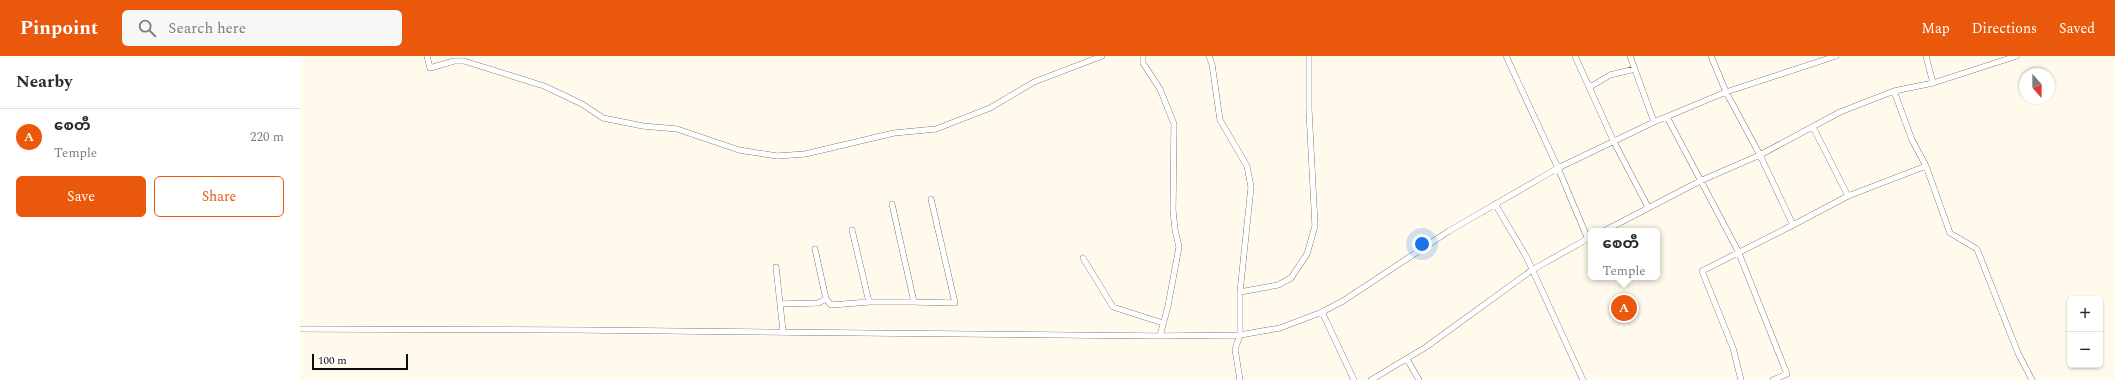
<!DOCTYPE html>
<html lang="en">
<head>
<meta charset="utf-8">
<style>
  :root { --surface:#fff; --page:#f7f7f7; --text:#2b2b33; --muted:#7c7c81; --line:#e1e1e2; --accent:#ea580c }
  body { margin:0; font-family:Spectral,"Noto Sans Myanmar",serif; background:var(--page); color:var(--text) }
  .controls { position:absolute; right:12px; bottom:12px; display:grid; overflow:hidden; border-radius:6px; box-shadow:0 1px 3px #0004 }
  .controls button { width:36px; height:36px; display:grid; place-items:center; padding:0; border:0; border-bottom:1px solid var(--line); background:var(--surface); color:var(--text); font:20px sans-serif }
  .compass { position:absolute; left:1719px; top:12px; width:36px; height:36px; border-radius:50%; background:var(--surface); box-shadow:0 1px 3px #0004; rotate:159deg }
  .scale { position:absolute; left:12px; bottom:10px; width:96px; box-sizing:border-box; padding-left:4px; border:2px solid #0c0c0c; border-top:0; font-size:11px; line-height:14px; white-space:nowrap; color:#0c0c0c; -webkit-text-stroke:3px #fff; paint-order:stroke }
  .you { position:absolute; left:1122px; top:188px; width:14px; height:14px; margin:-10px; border:3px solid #fff; border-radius:50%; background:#1a73e8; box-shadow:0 0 0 6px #1a73e833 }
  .badge { display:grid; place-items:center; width:26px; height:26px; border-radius:50%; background:var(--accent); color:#fff; font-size:13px; font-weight:700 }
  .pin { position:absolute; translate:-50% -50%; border:2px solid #fff; box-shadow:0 1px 4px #0006 }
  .popup { position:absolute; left:1288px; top:172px; width:72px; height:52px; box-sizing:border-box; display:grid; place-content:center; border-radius:6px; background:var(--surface); filter:drop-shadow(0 1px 3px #0005); font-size:13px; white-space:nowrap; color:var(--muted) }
  .popup b { font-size:15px; color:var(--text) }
  .popup::after { content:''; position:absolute; left:50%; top:100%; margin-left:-8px; border:8px solid transparent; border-top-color:var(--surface) }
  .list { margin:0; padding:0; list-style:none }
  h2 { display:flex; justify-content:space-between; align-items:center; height:52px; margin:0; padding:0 16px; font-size:17px }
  h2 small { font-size:13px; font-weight:400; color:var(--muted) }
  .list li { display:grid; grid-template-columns:26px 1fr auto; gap:12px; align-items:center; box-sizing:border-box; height:56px; padding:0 16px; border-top:1px solid var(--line) }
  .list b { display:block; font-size:15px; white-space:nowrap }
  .list p { margin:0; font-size:13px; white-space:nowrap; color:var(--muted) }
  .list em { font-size:13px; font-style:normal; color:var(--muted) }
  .actions { display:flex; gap:8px; padding:12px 16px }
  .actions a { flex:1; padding:9px 0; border:1px solid var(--accent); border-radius:6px; text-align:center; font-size:14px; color:var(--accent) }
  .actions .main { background:var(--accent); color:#fff }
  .icon { flex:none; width:22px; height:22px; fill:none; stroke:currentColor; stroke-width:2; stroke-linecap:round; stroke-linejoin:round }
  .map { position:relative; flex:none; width:1815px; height:324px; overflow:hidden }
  header { display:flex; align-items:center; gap:24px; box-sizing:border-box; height:56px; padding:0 20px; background:var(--accent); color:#fff }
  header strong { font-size:19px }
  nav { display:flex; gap:22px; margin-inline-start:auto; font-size:14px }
  .search { width:280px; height:36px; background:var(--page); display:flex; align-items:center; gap:10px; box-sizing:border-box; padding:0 14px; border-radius:6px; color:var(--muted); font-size:15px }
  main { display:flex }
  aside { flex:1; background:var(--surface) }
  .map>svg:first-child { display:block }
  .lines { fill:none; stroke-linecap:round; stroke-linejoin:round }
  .street-casing { stroke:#3f3f3f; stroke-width:6 }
  .street { stroke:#fff; stroke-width:5.5 }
</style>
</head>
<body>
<header>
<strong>Pinpoint</strong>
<div class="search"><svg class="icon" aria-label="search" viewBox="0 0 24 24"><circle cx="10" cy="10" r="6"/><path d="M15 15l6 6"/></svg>Search here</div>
<nav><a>Map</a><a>Directions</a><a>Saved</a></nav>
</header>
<main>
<aside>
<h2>Nearby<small></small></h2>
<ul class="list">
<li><span class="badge">A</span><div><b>စေတီ</b><p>Temple</p></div><em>220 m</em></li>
</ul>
<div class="actions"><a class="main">Save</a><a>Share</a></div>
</aside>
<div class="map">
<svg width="1815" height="324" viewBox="0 0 1815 324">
  <rect width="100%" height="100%" fill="#fffaeb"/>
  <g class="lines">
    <defs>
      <path id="street" d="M 127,0 L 130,12 L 154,5 L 164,5 L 244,30 L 282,48 L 303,62 L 343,70 L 377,73 L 439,94 L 477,100 L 505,98 L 594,77 L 636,73 L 690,52 L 734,26 L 802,0
        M 843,0 L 843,7 L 860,33 L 874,68 L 873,154 L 875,174 L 879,191 L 868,250 L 860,280
        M 909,0 L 912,8 L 920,64 L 947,110 L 951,131 L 940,236 L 940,279 L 935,293 L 940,324
        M 1206,0 L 1258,112 L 1287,181 L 1291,182
        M 1275,0 L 1314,86 L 1348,151
        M 1330,0 L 1354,66
        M 1411,0 L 1426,36 L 1460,99 L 1493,169 L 1548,140 L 1626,110 L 1650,177 L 1677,193 L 1718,297 L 1732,324
        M 1626,0 L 1633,27
        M 1290,31 L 1310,19 L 1335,13
        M 1594,35 L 1633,27 L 1717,0
        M 1367,61 L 1438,195 L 1487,318 L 1473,324
        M 1513,71 L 1548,140
        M 1195,148 L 1226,200 L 1283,324
        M 1304,175 L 1400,125 L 1460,99 L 1540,56 L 1594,35 L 1612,84 L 1626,110
        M 783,202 L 813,251 L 863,267
        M 476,211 L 483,275
        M 940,236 L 978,229 L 991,222 L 1007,198 L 1015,170 L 1009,54 L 1009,0
        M 526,243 L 531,249 L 569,246 L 552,174
        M 569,246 L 614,246 L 592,148
        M 614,246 L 655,247 L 631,143
        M 480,248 L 518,247 L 526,243 L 515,193
        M 1022,256 L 1054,324
        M 0,273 L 279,274 L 860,280 L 940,279 L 980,272 L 1022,256 L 1043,245 L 1149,175 L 1258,112 L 1354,66 L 1426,36 L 1536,0
        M 1107,303 L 1119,324
        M 1071,324 L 1126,291 L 1232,214 L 1289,182
        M 1441,324 L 1433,292 L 1402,215 L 1493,169"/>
    </defs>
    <!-- street casing -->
    <use href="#street" class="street-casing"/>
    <!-- street -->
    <use href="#street" class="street"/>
  </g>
</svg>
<div class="controls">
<button>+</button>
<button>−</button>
</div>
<svg class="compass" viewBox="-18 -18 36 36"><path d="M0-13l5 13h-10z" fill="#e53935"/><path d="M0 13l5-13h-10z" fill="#7c7c81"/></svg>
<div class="scale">100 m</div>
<div class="you"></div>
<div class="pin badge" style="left:1324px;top:252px">A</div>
<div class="popup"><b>စေတီ</b>Temple</div>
</div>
</main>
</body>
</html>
